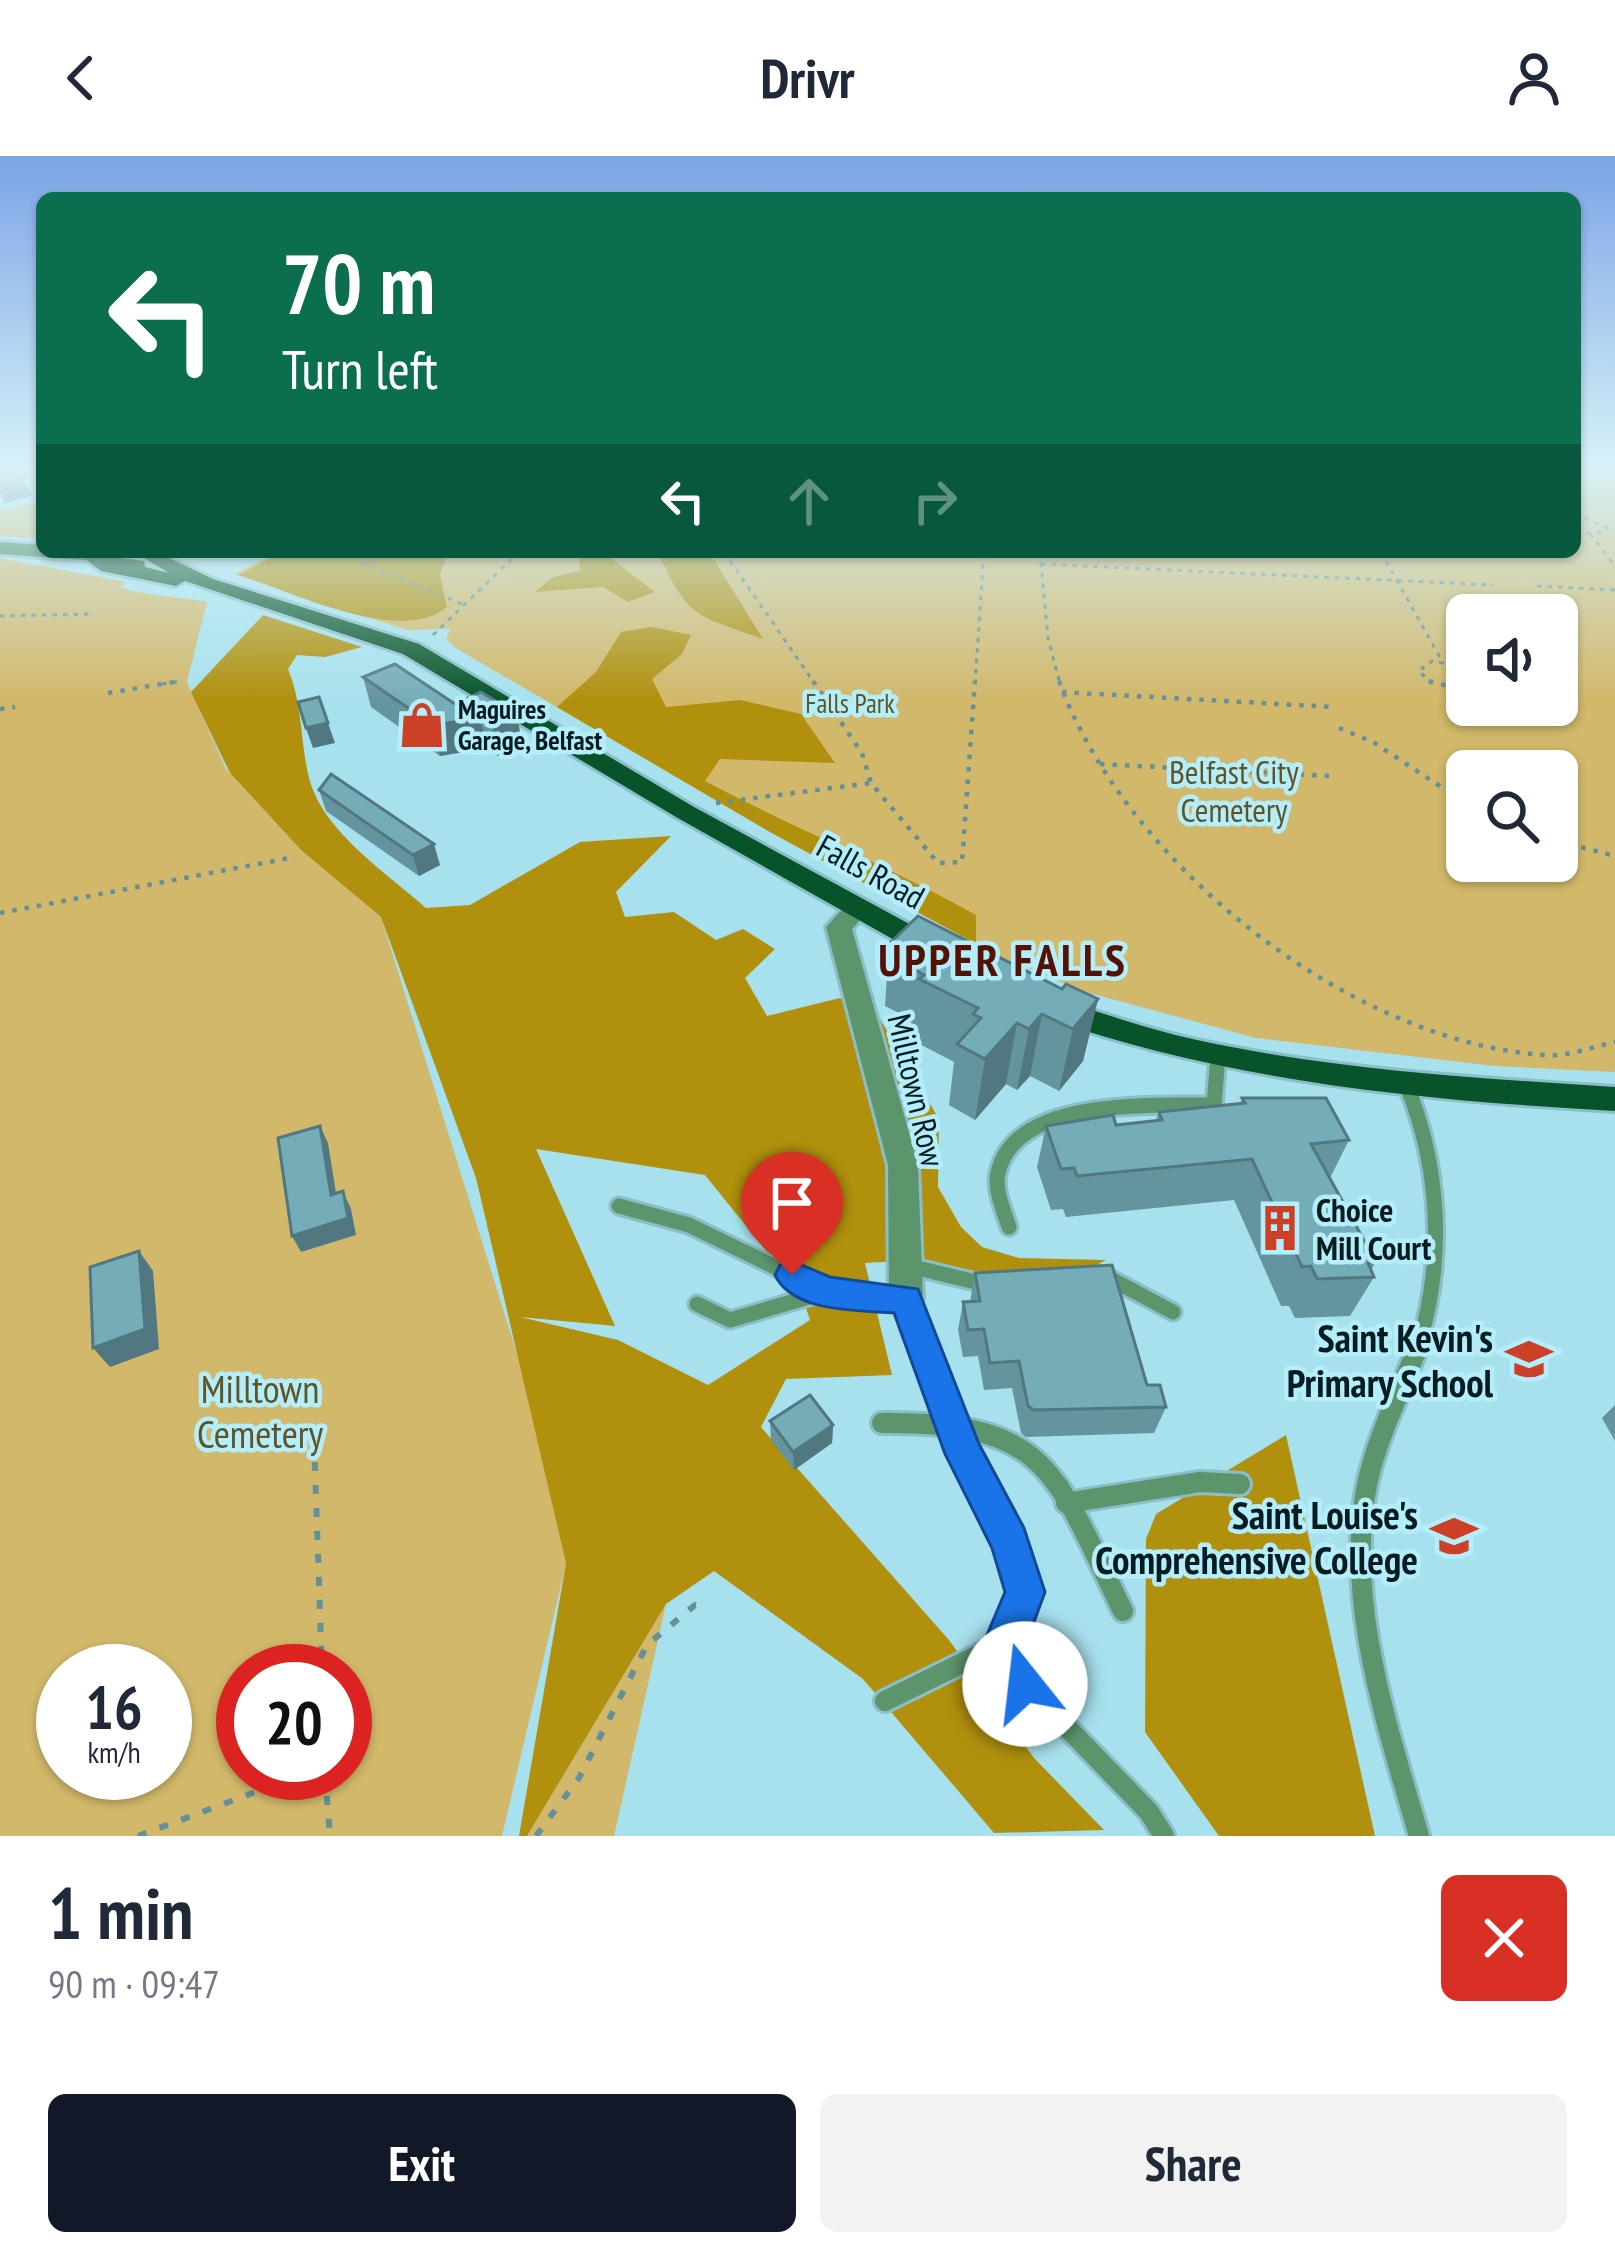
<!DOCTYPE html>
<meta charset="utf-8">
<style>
body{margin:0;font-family:"PT Sans Narrow",sans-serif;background:#f2f2f3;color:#1f2937;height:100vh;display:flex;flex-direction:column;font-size:45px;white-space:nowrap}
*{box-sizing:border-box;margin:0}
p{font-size:39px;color:#747a83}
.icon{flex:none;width:66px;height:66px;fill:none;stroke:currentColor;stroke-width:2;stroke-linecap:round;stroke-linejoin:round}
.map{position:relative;height:1680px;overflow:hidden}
.side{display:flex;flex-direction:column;background:#fff;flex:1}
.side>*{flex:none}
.top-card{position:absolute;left:36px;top:36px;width:1545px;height:366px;border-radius:18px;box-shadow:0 3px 9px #0004;background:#0b6e4f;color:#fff;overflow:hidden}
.tools{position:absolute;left:1446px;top:438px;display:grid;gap:24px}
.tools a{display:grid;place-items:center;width:132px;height:132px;border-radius:18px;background:#fff;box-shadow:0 3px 9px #0004;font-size:60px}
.speed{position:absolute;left:36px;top:1488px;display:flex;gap:24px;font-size:60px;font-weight:700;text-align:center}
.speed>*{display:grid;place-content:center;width:156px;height:156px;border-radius:50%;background:#fff;box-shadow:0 3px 9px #0004;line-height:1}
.speed small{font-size:30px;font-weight:400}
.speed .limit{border:18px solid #d22;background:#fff;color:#111}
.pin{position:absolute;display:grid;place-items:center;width:102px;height:102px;color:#fff;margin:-123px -51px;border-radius:50% 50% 50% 0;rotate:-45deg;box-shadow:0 0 12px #0007}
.pin .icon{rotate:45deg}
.me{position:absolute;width:132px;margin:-66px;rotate:344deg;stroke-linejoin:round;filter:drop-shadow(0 0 9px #0008)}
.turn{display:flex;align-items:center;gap:42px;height:252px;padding:0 48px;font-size:54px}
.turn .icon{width:156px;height:156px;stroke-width:2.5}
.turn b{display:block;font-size:84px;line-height:102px}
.lanes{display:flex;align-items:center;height:114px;padding:0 48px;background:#0003;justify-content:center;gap:60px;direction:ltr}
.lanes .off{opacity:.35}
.round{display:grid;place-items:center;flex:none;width:126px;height:126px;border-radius:18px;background:#f2f2f3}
.head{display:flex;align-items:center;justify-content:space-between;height:204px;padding:0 48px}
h1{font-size:72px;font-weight:700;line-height:90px}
.action{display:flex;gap:24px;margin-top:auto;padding:24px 48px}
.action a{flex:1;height:138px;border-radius:18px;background:#111827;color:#fff;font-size:48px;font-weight:700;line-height:138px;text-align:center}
.action a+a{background:#f2f2f3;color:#1f2937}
header{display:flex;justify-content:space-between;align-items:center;height:156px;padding:0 48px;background:#fff;font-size:54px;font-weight:700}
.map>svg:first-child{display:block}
.green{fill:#d1b86a;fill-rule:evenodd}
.forest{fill:#b0900c;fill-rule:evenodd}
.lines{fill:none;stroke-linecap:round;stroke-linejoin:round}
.lane-far1-casing{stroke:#8abec9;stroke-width:21}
.lane-casing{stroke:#8abec9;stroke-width:26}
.street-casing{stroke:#8abec9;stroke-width:6}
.secondary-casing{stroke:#8abec9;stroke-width:6}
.primary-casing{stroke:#8abec9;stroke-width:6}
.path-far2{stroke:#649099;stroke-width:3;stroke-dasharray:4.5 6;stroke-linecap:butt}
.path-far1{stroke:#649099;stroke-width:4.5;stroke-dasharray:4.5 8;stroke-linecap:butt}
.path{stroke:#649099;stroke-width:6;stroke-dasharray:9 14;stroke-linecap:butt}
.lane-far1{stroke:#5c956c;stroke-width:15}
.lane{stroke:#5c956c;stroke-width:20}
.street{fill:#5c956c;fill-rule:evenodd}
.secondary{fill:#267142;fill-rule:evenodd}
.primary{fill:#07542a;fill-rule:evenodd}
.wall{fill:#64949e}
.shaded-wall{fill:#517881}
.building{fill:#74acb8;stroke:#517881;stroke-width:3}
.route{fill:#1a73e8;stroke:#114b97;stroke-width:3}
.labels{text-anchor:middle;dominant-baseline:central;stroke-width:9;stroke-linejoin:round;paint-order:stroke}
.far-park-label{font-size:27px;fill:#605326;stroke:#b4eefb}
.far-poi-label{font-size:27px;font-weight:bold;fill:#051c21;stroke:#b4eefb;text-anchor:start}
.park-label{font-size:33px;fill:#605326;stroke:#b4eefb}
.street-label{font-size:33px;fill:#051c21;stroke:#b4eefb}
.poi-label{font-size:33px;font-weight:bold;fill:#051c21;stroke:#b4eefb;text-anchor:start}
.near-poi-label{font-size:39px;font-weight:bold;fill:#051c21;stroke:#b4eefb;text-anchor:end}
.near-park-label{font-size:39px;fill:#605326;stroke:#b4eefb}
.district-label{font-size:45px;font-weight:bold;letter-spacing:3px;fill:#541106;stroke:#b4eefb}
</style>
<header><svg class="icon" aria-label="back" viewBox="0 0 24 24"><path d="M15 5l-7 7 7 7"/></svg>Drivr<svg class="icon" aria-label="person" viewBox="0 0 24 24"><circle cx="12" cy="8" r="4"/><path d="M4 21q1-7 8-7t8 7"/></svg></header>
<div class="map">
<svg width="1615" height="1680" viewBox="0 0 1615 1680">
<rect width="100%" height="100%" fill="#a7e1ee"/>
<g class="green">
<path d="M1575 311H1615V916L1495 910 1256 882 1082 835 1000 800 770 676 454 491 446 482 451 473 407 474 234 418 278 396H1575ZM1467 459H1557V549H1467ZM1467 615H1557V705H1467Z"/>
<polygon points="42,344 42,383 0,380 0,355"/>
<path d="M0 402 127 426 120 431C144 440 178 440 207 446L187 526 226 613 301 694 381 761 573 1378 502 1680H0ZM63 1515H165V1617H63ZM243 1515H345V1617H243Z"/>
<polygon points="666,1448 614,1680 527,1680"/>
</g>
<g class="forest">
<path d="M282 396H448L440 419 447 451C399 490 294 436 238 419Z"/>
<polygon points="579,396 603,396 655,436 628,446 603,431 535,436 553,421 580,415"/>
<path d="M658 396H709L763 483C697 459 688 464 658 396Z"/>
<path d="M263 459 362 491 325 501 297 499 288 513C303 550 300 584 309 622 323 676 387 717 426 752L470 749 580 686 671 680 616 736 625 761 674 756 716 784 743 773 775 793 745 822 767 860 840 842 880 863 939 963 938 1031 961 1071 982 1091 1019 1102 1106 1104C1044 1141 935 1099 865 1107L892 1219 786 1223 761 1271 949 1484 1034 1602 1104 1674 994 1677 863 1523 714 1415 666 1448 527 1680H519L566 1407 476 1022 381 761 301 694 230 617 191 536ZM536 993 705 1019 784 1117 794 1116 810 1164 708 1229 618 1184 520 1161 615 1170Z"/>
<path d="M652 471 691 479 682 498 652 523 666 551 740 544 801 558 835 607 720 603 705 625C795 673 888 709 976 759V788L770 676 557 551 596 516 621 476Z"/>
<polygon points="1286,1279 1375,1680 1219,1680 1145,1576 1146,1383 1156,1358"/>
</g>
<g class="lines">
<defs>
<g id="lane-far1">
<path d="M1406 928C1440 1010 1445 1102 1419 1188"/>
<polyline points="619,1050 689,1069 826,1136 906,1143 923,1188"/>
<path d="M1009 1071C1004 1055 994 1034 998 1017 1015 940 1155 950 1214 949L1218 900"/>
<polyline points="905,1109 988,1129"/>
<polyline points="1100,1124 1113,1124 1173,1156"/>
<polyline points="697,1148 730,1164 826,1136"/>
</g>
<g id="lane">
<polyline points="922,1185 964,1298 1010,1386 1025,1436 1005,1486 1025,1528 1149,1656 1164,1680"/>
<path d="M882 1267C1051 1265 1055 1318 1123 1455"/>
<polyline points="1066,1347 1200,1326 1240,1328"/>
<polyline points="885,1545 1005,1486"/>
<path d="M1419 1680C1387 1569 1343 1441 1368 1324 1379 1276 1403 1231 1420 1185"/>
</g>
<polygon id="street" points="858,744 871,752 852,773 918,1009 923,1143 918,1154 906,1158 894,1154 889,1143 888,1009 826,771 849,746"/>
<polygon id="secondary" points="0,386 42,389 42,396 105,399 95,405 0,398"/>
<g id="primary">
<polygon points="89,396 107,396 105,400 144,405 145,411 169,417 144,402 161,398 213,423 419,488 694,651 948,789 952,796 948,803 928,803 676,661 403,498 185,425 176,430 101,415 84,402"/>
<path d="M1057 843C1104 857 1149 874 1197 884 1335 914 1475 922 1615 931V955C1420 944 1232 926 1046 862L1042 854Z"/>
</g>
</defs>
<use href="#lane-far1" class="lane-far1-casing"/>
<use href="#lane" class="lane-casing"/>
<use href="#street" class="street-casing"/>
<use href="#secondary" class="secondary-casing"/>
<use href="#primary" class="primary-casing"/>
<g class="path-far2">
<polyline points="1575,358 1607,372 1596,378 1575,376"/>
<polyline points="1590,378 1615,410"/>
<polyline points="370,396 363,407 467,450"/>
<polyline points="724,396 815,528"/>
<polyline points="1040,396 1048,482 1060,528"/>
<polyline points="1381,396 1442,505"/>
<polyline points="1041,408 1493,429"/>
<polyline points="1537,430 1615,434"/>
<polyline points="0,460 93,458"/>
<polyline points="433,479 519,396"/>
<polyline points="162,528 182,525"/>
<polyline points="975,528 984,396"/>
<polyline points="1432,528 1419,515 1432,505 1467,511"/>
</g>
<g class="path-far1">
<polyline points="813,525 862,597 871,627 938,707 962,706 975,525"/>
<path d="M1059 525C1125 707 1348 885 1543 899 1567 901 1592 891 1615 886"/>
<polyline points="1429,525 1467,535"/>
<polyline points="1062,536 1333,551"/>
<polyline points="108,537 180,525"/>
<polyline points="0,553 15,551"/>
<polyline points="1339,572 1373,586 1467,648"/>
<polyline points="1100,608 1329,620"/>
<polyline points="716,647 871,627"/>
<polyline points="1557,685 1615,700"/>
<polyline points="0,757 295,701"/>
</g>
<g class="path">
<polyline points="314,1283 322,1515"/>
<polyline points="325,1617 330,1680"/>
<polyline points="138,1680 306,1617"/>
<polyline points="536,1680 579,1622 647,1489 695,1449 707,1451"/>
</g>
<use href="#lane-far1" class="lane-far1"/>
<use href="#lane" class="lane"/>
<use href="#street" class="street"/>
<use href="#secondary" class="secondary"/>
<use href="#primary" class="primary"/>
</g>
<g class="wall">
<polygon points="363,521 455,548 522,588 498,600 487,592 440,600 371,551"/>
<polygon points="319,634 440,709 419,720 326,655"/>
<polygon points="889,788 1098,843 1083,905 1059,935 1030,920 1017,934 1006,928 975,964 949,949 954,906 914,885 914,878 910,876 911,863 885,850"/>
<polygon points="1242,942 1349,984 1330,1022 1376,1106 1371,1114 1374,1121 1350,1160 1295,1162 1289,1150 1281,1150 1234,1044 1066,1061 1063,1053 1051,1054 1037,1011 1046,970 1116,969 1156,964 1159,956 1240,948"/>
<polygon points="975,1117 1147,1229 1166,1251 1154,1277 1026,1281 1021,1277 1012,1232 984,1234 978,1200 963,1201 958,1174 963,1146 970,1146"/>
<polygon points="1615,1249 1615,1285 1602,1262"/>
<polygon points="770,1265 833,1269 832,1287 794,1314 771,1284"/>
</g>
<g class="shaded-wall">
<polygon points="24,323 32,340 5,347 0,336 0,329"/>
<polygon points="517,558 522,588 498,600 492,570"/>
<polygon points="480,562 487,592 440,600 433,569"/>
<polygon points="328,567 335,587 313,592 306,572"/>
<polygon points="434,688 440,709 419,720 413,699"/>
<polygon points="1098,843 1083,905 1059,935 1073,873"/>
<polygon points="1042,858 1030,920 1017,934 1029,873"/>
<polygon points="1017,867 1006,928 975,964 985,903"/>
<polygon points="320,970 328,987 339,1056 331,1039"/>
<polygon points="343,1035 351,1053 356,1079 301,1096 292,1080"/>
<polygon points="139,1095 153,1115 159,1193 110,1211 93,1192"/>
<polygon points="833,1269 832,1287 794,1314 793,1296"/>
</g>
<g class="building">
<polygon points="0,311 11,311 24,323 0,329"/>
<polygon points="395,508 455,548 481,536 517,558 492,570 480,562 433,569 363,521"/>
<polygon points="319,541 328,567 306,572 298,546"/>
<polygon points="331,618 434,688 413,699 319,634"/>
<polygon points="918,760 1062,833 1066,828 1098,843 1073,873 1042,858 1029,873 1017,867 985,903 957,888 981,862 973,858 978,852 919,823 924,819 915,814 924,806 889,788"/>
<polygon points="1242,942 1326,942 1349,984 1311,988 1376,1106 1368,1107 1374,1121 1317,1123 1311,1110 1302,1111 1252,1003 1077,1020 1074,1012 1061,1013 1046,970 1113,959 1116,969 1162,964 1159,956 1245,947"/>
<polygon points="320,970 331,1039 343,1035 348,1062 292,1080 278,982"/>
<polygon points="139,1095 145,1173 93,1192 90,1111"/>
<polygon points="1112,1109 1147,1229 1160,1229 1166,1251 1034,1254 1028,1250 1019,1205 990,1207 984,1173 968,1174 963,1146 980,1145 975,1117"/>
<polygon points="810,1239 833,1269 793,1296 770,1265"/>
</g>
<linearGradient id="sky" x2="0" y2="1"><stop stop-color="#7ba4e7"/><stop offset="0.57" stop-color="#d7f2f7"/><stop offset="1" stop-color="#d7f2f7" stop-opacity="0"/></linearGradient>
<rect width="1615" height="546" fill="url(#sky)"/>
<path class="route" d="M792 1105 830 1121 918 1133 979 1288 1024 1372 1045 1436 1027 1485 1047 1528 1041 1544 1025 1550 1010 1544 984 1486 1005 1436 992 1392 945 1298 894 1157C859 1154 793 1157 775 1119L780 1109Z"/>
<defs>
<symbol id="shop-bare" viewBox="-9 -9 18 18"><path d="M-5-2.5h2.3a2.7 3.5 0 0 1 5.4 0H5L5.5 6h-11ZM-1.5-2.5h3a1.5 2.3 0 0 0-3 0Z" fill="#cb4027" stroke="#b4eefb" stroke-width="2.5" paint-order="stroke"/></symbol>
<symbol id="building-bare" viewBox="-9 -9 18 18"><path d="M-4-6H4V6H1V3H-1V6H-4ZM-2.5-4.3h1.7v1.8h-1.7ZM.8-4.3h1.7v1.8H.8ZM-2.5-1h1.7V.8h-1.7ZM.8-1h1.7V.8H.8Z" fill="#cb4027" stroke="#b4eefb" stroke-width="2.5" paint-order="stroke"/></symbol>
<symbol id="school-bare" viewBox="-9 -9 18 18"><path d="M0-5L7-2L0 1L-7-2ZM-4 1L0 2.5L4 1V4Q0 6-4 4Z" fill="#cb4027" stroke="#b4eefb" stroke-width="2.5" paint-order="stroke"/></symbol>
</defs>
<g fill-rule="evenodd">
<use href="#shop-bare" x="389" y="536" width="66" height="66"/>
<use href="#building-bare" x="1247" y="1039" width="66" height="66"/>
<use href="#school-bare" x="1496" y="1170" width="66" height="66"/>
<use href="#school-bare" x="1421" y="1347" width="66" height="66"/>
</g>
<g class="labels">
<g class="far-park-label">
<text x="850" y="547">Falls Park</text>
</g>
<g class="far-poi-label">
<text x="458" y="553">Maguires<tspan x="458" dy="31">Garage, Belfast</tspan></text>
</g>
<g class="park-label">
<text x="1234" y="615">Belfast City<tspan x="1234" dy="38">Cemetery</tspan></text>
</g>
<g class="street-label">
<text transform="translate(871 715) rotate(29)">Falls Road</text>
<text transform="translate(917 934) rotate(77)">Milltown Row</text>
</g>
<g class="poi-label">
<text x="1316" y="1053">Choice<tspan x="1316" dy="38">Mill Court</tspan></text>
</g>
<g class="near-poi-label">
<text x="1493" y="1181">Saint Kevin's<tspan x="1493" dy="45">Primary School</tspan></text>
<text x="1418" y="1358">Saint Louise's<tspan x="1418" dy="45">Comprehensive College</tspan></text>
</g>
<g class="near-park-label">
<text x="260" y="1232">Milltown<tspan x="260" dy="45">Cemetery</tspan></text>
</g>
<g class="district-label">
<text x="1003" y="803">UPPER FALLS</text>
</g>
</g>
</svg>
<div class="tools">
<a><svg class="icon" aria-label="sound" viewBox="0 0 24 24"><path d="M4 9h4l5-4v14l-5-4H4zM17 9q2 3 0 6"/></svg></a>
<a><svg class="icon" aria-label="search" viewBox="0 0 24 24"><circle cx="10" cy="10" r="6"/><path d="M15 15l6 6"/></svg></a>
</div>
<div class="speed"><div>16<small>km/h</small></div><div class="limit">20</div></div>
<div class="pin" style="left:792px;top:1119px;background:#d93025"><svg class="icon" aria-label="arrive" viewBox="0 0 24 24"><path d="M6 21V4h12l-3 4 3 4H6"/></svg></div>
<svg class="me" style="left:1025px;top:1528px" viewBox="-20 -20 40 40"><circle r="19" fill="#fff"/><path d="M0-13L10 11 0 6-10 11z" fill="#1a73e8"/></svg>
<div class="top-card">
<div class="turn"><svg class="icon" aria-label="left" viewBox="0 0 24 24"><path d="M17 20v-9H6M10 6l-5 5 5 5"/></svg><div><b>70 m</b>Turn left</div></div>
<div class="lanes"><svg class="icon" aria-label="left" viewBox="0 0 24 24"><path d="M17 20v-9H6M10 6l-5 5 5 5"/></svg><svg class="icon off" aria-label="ahead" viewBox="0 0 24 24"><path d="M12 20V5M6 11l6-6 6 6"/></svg><svg class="icon off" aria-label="right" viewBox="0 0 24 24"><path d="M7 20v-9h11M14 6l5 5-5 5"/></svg></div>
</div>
</div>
<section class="side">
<div class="head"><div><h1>1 min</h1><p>90 m · 09:47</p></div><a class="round" style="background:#d93025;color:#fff"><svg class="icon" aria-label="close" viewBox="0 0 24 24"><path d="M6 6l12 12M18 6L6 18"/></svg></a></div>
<div class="action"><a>Exit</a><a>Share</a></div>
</section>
